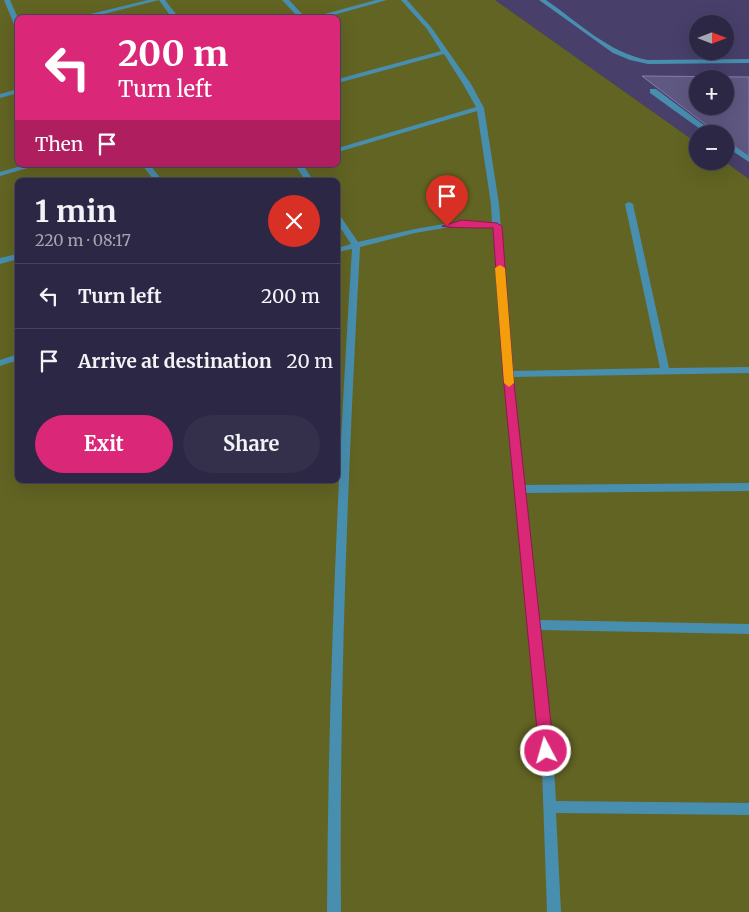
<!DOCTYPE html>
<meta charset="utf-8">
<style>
body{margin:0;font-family:Merriweather,serif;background:#342f4b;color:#f1f3f6;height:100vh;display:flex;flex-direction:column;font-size:19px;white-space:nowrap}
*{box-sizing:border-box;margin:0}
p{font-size:16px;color:#a6a5b2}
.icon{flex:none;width:28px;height:28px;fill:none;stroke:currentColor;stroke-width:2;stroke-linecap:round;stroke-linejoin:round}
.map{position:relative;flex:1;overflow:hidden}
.side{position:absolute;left:15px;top:178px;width:325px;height:305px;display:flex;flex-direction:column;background:#2c2744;border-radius:8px;box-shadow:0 5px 20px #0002,0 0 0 1px #48445d}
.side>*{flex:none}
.hud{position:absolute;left:15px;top:15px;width:325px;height:152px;border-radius:8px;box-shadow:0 5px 20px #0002,0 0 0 1px #48445d;background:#db2777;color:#fff;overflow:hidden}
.needle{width:32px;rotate:90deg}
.buttons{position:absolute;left:689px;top:15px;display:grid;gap:10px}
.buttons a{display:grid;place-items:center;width:45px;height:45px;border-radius:50%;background:#2c2744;box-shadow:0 5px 20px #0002,0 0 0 1px #48445d;font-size:25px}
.pin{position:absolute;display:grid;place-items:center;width:42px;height:42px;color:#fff;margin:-51px -21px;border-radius:50% 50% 50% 0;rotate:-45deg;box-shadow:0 0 5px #0007}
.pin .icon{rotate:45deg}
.me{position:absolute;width:55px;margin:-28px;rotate:354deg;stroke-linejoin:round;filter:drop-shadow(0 0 4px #0008)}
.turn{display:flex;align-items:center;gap:18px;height:105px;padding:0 20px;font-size:22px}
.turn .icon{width:65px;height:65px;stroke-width:2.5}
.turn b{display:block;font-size:35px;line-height:42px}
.then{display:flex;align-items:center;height:48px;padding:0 20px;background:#0003;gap:10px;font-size:19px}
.round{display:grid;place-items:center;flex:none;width:52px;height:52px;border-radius:26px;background:#342f4b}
.summary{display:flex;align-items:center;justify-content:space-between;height:85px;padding:0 20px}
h1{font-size:30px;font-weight:700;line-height:38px}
.button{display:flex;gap:10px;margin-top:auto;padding:10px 20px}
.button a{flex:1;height:58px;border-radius:30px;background:#db2777;color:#fff;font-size:20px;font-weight:700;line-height:58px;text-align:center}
.button a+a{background:#342f4b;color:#f1f3f6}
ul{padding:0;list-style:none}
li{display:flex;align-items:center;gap:15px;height:65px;padding:0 20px;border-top:1px solid #48445d}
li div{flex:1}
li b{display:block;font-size:19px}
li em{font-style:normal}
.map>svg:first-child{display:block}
.built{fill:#483f6b;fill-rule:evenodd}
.green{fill:#626423;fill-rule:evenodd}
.building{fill:#5f5882;stroke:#857fab;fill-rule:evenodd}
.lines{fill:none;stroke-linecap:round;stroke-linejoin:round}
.service{fill:#488eaf;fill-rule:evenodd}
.minor{fill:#488eaf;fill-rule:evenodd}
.route{fill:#db2777;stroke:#8e194d}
.slow{fill:#f59e0b}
</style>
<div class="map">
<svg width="749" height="912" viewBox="0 0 749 912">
<rect width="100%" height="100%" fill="#3b345b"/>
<path class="built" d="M495 0H749V179L724 161 725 134H698L697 143ZM698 24H725V51H698ZM698 79H725V106H698Z"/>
<path class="green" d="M0 0H495L697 143 698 161H724L749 179V912H0ZM18 18H338V165H18ZM18 180H338V480H18Z"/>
<path class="building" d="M642 76 749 77V157L725 139V134H718ZM698 79H725V106H698Z"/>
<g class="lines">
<g class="service">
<path d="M539 0H546C578 22 609 53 648 60L749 59V63L648 64 630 60 613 53Z"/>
<polygon points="650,89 656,89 716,134 707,134 650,93"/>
<polygon points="725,141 749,156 749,162 725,146"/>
</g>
<g class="minor">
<polygon points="4,0 10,0 18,18 18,29 15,27"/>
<polygon points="148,0 165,0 179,18 172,18 159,0 88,18 74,18"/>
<polygon points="282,0 289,0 306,18 299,18"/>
<polygon points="376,0 387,0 323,18 310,18"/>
<path d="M401 0H407L431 27 471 84 484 108 499 204 512 371 660 368 625 204 629 202 633 204 669 368 749 367V373L513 377 524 485 749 483V491L525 493 539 620 749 624V634L540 630 554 769 556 801 749 803V815L556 813 561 912H547L542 769 503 374 493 228 462 225 415 233 360 247C348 469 339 690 341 912H327C328 691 338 470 352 249L338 252V248L351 244 338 224V217H341L358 242 415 229 462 221 492 223 491 204 477 111 338 152V148L476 107 463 84 444 54 338 83V79L441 51 427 29Z"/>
<polygon points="18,89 18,93 0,98 0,94"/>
<polygon points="25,165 38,165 0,176 0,172"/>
<polygon points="142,165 150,165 162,180 154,180"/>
<polygon points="295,165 303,165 313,180 305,180"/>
<polygon points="18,254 18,259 0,264 0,258"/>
<polygon points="18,354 18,360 0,366 0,360"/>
</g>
</g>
<path class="route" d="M462 220 497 223 502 226 513 374 554 751 551 756 546 757 542 756 539 751 503 374 493 228C484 228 445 228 442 226Z"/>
<polygon class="slow" points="500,265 505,268 514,383 509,387 504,383 495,268"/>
</svg>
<div class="buttons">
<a><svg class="needle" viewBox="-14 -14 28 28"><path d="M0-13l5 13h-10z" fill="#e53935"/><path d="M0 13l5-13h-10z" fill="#a6a5b2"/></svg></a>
<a>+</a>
<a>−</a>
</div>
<div class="pin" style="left:447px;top:226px;background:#d93025"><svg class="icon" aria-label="arrive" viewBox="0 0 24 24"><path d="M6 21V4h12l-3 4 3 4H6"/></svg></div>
<svg class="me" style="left:546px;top:751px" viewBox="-20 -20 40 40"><circle r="17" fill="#db2777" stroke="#fff" stroke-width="3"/><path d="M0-11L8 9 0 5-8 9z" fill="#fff"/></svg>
<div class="hud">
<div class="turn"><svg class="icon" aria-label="left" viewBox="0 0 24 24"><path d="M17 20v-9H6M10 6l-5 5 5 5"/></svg><div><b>200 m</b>Turn left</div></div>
<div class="then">Then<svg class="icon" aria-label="arrive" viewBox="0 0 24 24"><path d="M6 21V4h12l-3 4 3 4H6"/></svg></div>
</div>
<section class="side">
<div class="summary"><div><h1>1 min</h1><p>220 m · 08:17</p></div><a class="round" style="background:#d93025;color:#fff"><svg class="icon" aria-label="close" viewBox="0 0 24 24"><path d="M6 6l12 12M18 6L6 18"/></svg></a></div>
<ul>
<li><svg class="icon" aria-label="left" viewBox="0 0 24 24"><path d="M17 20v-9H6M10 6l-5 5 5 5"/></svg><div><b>Turn left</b></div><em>200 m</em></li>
<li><svg class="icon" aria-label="arrive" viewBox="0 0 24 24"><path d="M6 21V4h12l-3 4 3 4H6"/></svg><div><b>Arrive at destination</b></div><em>20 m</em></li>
</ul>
<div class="button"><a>Exit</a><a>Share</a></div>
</section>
</div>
